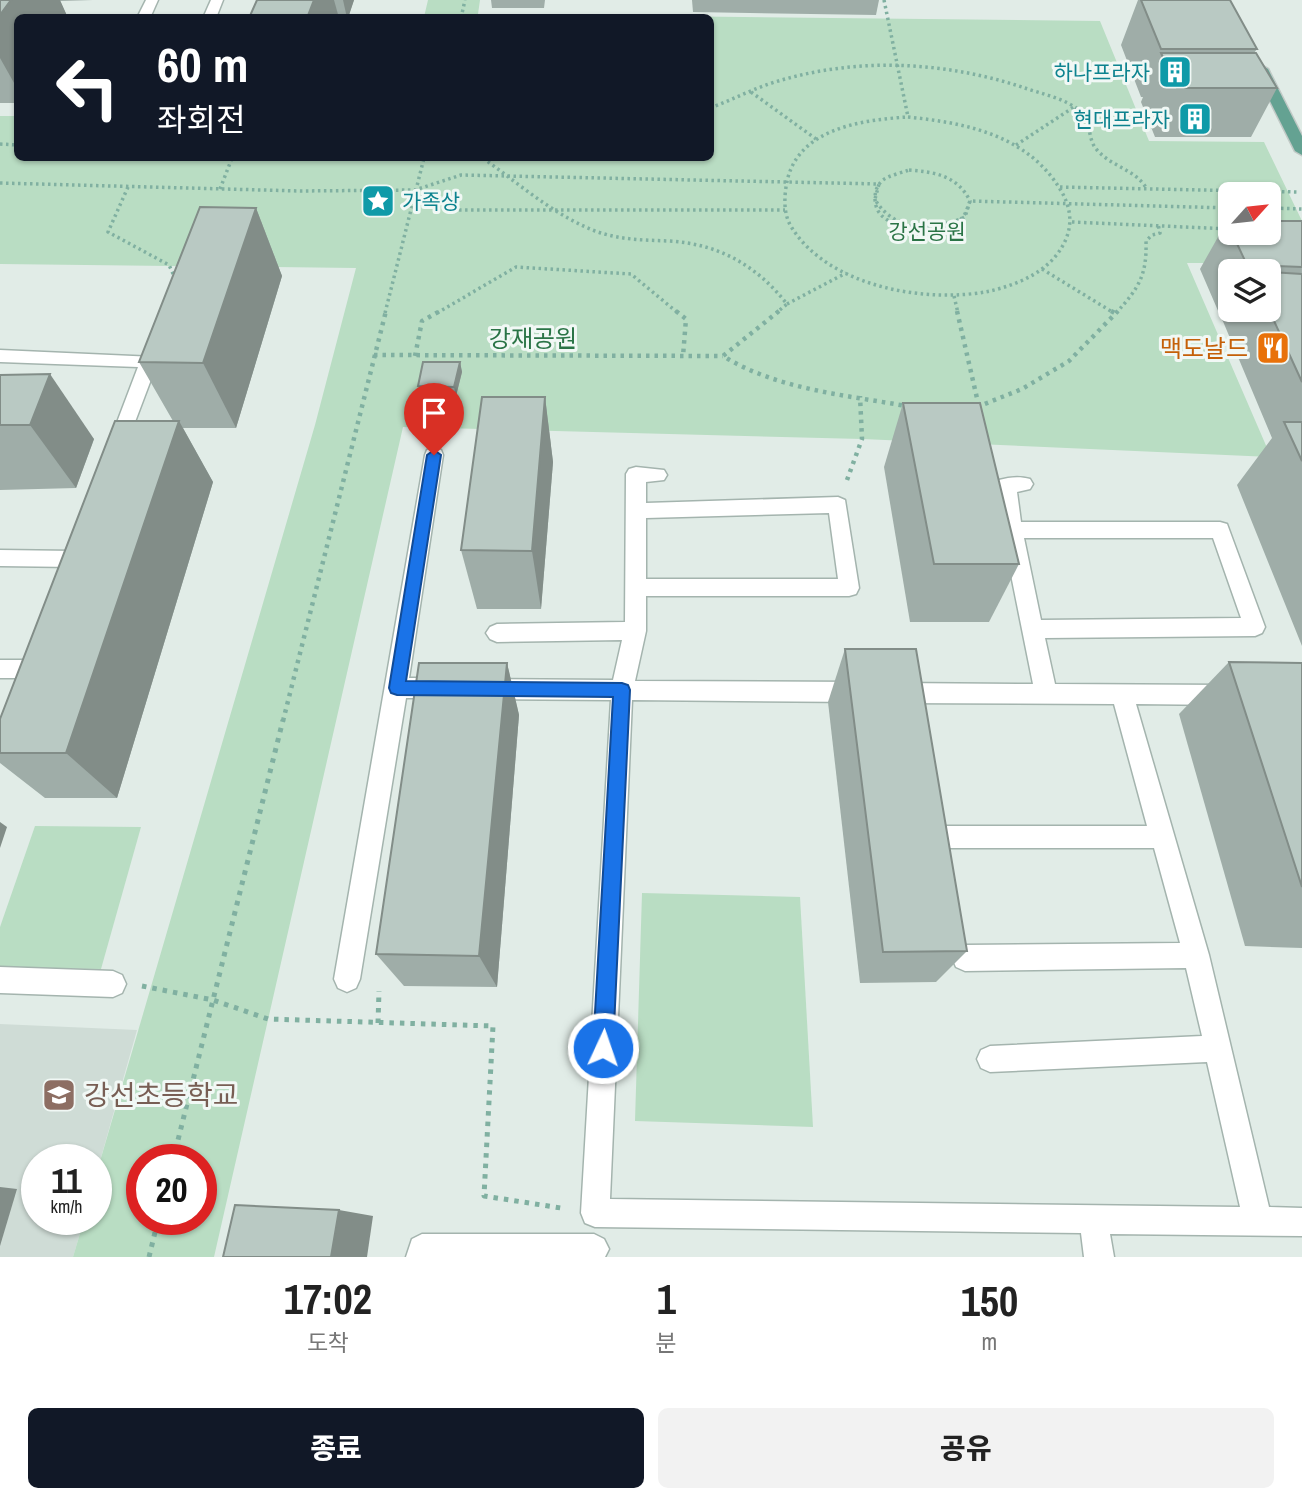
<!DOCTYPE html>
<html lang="ko">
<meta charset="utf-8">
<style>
body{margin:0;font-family:"Archivo Narrow","Noto Sans KR",sans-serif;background:#f2f2f2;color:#222;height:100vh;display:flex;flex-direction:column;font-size:26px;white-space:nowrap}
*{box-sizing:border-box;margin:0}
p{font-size:23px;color:#767676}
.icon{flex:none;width:38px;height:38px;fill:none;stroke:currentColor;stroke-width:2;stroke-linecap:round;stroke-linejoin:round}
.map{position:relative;height:1257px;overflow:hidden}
.panel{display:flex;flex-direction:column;background:#fff;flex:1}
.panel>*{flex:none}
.banner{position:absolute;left:14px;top:14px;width:700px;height:147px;border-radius:10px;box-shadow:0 2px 5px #0004;background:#111827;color:#fff;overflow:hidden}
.needle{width:46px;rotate:63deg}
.buttons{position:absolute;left:1218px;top:182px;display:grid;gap:14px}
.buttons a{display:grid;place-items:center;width:63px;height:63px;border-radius:10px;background:#fff;box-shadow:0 2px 5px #0004;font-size:35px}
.speed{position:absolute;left:21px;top:1144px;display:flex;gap:14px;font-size:35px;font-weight:700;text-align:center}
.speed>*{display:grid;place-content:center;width:91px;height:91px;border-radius:50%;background:#fff;box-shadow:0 2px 5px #0004;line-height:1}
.speed small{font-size:18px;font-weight:400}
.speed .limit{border:10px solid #d22;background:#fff;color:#111}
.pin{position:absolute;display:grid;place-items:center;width:60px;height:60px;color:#fff;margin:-72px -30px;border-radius:50% 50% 50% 0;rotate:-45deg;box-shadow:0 0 7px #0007}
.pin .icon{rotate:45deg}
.me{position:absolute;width:77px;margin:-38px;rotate:3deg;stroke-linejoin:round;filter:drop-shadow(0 0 5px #0008)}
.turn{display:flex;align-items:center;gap:24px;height:147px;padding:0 28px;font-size:32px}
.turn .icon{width:91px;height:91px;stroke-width:2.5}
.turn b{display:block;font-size:49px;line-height:60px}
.eta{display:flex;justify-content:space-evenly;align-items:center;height:119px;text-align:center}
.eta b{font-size:42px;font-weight:800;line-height:49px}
.action{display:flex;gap:14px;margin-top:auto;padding:14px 28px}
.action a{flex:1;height:80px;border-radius:10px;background:#111827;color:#fff;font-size:28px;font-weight:800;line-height:80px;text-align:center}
.action a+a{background:#f2f2f2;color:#222}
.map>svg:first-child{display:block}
.built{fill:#cfdcd6}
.green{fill:#b9ddc3;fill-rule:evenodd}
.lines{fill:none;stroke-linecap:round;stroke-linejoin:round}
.minor-casing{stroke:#a4b4ae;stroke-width:3}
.major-casing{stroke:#c1c9c6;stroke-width:3}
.path-far2{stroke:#80b0a1;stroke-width:3.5;stroke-dasharray:2.5 3.5;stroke-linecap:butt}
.path-far1{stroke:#80b0a1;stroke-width:4.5;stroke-dasharray:3.5 5;stroke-linecap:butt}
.path{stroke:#80b0a1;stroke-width:5;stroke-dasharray:4.5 6;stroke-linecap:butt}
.minor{fill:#fff;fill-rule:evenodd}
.major{fill:#64a292;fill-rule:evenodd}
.wall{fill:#9fada8;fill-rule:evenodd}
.shaded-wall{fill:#828d88}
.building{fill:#b9c9c3;stroke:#828d88;stroke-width:2}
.route{fill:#1a73e8;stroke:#114b97;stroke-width:2}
.labels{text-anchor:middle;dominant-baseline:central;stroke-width:6;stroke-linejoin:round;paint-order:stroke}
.far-culture-label{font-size:21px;fill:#0d838f;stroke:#f1f8f5;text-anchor:end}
.far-park-label{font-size:21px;fill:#2a7446;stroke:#f1f8f5}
.park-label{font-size:24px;fill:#2a7446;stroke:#f1f8f5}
.food-label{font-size:24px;fill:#c56008;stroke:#f1f8f5;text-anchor:end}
.near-education-label{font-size:28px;fill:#785e54;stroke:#f1f8f5;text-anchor:start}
</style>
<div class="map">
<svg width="1302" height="1257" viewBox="0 0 1302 1257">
<rect width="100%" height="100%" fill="#e1ece7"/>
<polygon class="built" points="0,1024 137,1030 96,1175 96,1160 37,1160 37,1220 84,1220 73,1257 0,1257"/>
<g class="green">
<path d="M428 0H480L478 14 1100 21 1149 141 1264 142 1302 221V263H1187L1271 457 862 439 403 427 214 1257H73L84 1220H96V1175L315 425 356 268 0 264V116H17L18 158H710V18L424 17ZM1230 194H1269V233H1230ZM142 1160H201V1220H142Z"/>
<polygon points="35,826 141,827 101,969 0,968 0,927"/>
<polygon points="642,893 800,897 813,1127 635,1121"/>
</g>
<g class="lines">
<defs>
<g id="minor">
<polygon points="146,0 158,0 150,18 137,18"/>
<polygon points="211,0 223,0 216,18 203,18"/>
<polygon points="0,350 155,357 158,361 124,451 110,451 108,446 138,367 0,362"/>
<polygon points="434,448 441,450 443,455 409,678 444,678 452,681 455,688 452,695 444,698 406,698 360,979 356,988 347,992 338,988 334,979 425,455 427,450"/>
<path d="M636 467 664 470 667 475 664 480 646 482V503L838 497 845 500 859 588 856 594 849 596H646V631L635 681 860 682 868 685 871 692 868 699 860 702 632 700 610 1199 1240 1207 1207 1062 990 1072 981 1068 977 1059 981 1050 990 1046 1202 1036 1186 968 965 971 956 967 952 958 956 949 965 945 1180 943 1154 848H940L932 845 928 837 932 829 940 826H1147L1114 704 896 703 888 700 885 693 888 686 896 683 1033 684 1002 530 996 485 999 480C1009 477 1020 476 1030 479L1033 484 1030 489 1017 492 1021 522H1220L1227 524 1265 627 1262 633 1255 636 1045 638 1055 684 1224 685 1232 688 1235 695 1232 702 1224 705 1136 704 1209 955 1269 1207 1302 1208V1236L1110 1234 1114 1257H1084L1081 1233 595 1227 585 1223 581 1213 611 700 487 699 479 696 476 689 479 682 487 679 613 680 622 640 497 642 490 639 486 633 490 627 497 624 625 622 626 474 629 469ZM829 513 838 579H646V518ZM1024 538H1213L1241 618 1041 620Z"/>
<polygon points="0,550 74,551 81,553 84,559 81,565 74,567 0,566"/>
<polygon points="37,647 45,649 48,656 39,676 31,678 0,678 0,660 25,660 29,649"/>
<polygon points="0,967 113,971 122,975 126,984 122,993 113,997 0,993"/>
<polygon points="422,1234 594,1234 604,1239 609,1249 605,1257 406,1257 412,1239"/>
</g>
<polygon id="major" points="1261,65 1268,69 1302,136 1302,155 1295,151 1254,69"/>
</defs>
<use href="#minor" class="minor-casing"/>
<use href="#major" class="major-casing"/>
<g class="path-far2">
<polyline points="884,0 908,117"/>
<polyline points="461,18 465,0"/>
<polyline points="751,92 816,139"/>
<path d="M710 108C732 100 752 89 775 82 856 57 942 61 1022 87 1041 94 1066 98 1081 112 1092 123 1087 139 1097 150 1112 167 1135 169 1147 189"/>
<path d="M908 117C966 123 1027 135 1060 189 1070 205 1073 222 1066 239 1053 270 1020 284 990 291 927 304 829 287 792 228 784 216 784 201 786 187 794 129 860 120 908 117Z"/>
<polyline points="0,144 18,145"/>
<polyline points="1016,145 1074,107"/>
<path d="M483 158C519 184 554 215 595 231 620 240 643 240 669 241 719 244 756 265 787 304L776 313"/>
<path d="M909 170C935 172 958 176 970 201L965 217C943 228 876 237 875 199 875 191 877 185 883 180 890 175 901 173 909 170Z"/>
<path d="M0 183 300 191 415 190 461 175 879 184 875 199C888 226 940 243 963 217 966 213 968 206 970 201L1230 208"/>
<polyline points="128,187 108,232 169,265 175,278"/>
<polyline points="1060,187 1297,192"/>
<polyline points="220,189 232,158"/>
<polyline points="416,191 450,210 785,210"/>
<polyline points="1269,208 1302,209"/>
<polyline points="1072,222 1230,229"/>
<polyline points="1042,269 1114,313"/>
<polyline points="954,296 958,313"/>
<polyline points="787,304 846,273"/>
<polyline points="385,313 424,158"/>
<polyline points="437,313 516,267 631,274 678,313"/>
<path d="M1116 313C1139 288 1147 275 1146 241L1152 235 1160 233 1158 224"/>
</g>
<g class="path-far1">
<polyline points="676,311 686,319 683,356"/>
<path d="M779 311 723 356C776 389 845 395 906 406"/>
<polyline points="957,311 979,407"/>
<polyline points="1111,311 1115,313"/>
<polyline points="374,355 723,356"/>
<polyline points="415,356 422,321 440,311"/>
<polyline points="977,407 1022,389 1069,361 1118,311"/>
<polyline points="847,480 862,439 860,396"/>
<polyline points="283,721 386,311"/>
</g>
<g class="path">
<polyline points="142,986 213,1000 268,1019 493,1026 484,1196 561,1208"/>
<polyline points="378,1023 379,991"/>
<polyline points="173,1160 283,720"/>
<polyline points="149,1257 158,1220"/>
</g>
<use href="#minor" class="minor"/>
<use href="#major" class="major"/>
</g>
<g class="wall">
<polygon points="0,0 93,0 60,1 68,18 18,18 18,103 0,103"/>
<polygon points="257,0 354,0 348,18 249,18"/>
<polygon points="491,0 545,0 544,8 492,8"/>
<polygon points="692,0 879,0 876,15 693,12"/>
<polygon points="1138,0 1230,0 1257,49 1254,53 1277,88 1251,137 1155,137 1141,102 1143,97 1141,97 1121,45"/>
<polygon points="256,208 282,276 236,428 183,428 213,482 117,798 45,798 0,763 0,719 173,421 139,362"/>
<path d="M1227 221H1230V233H1269L1302 221V646L1237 485 1272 438 1222 319 1225 313H1219L1200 269ZM1230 271H1269V310H1230Z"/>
<polygon points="460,362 462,372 456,396 421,395 418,386"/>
<polygon points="0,375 94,439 76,488 0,490"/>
<polygon points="545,397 553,462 541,609 477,609 461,550"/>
<polygon points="903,403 1019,564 989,622 910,622 884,467"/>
<polygon points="845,649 967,951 936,982 860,983 828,702"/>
<polygon points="1229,662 1302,663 1302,948 1245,946 1179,714"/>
<polygon points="507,663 519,715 497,987 404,986 376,954"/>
</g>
<g class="shaded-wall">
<polygon points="11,0 60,0 68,18 18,18 18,90 0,58 0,15"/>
<polygon points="314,0 334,0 339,18 307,18"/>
<polygon points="343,0 354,0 348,18 347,18"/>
<polygon points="256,208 282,276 236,428 203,363"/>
<polygon points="460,362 462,372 456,396 454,387"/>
<polygon points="50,374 94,439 76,488 30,425"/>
<polygon points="545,397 553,462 541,609 532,551"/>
<polygon points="179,421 213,482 117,798 66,753"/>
<polygon points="507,663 519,715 497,987 479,956"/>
<polygon points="0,822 7,827 0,848"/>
<polygon points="0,1187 17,1189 0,1246"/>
<polygon points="339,1210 373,1216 367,1257 331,1257"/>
</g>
<g class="building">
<polygon points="0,0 11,0 0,15"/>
<polygon points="257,0 314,0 307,18 249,18"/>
<polygon points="1141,0 1230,0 1257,49 1161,49"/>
<polygon points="1161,53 1256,53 1277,88 1177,88"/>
<polygon points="200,207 256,208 203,363 139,362"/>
<polygon points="1269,221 1302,221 1302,267 1247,265 1232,233 1269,233"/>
<polygon points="1269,272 1302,274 1302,382 1269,310"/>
<polygon points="423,362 460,362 454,387 418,386"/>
<polygon points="50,374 30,425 0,425 0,375"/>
<polygon points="482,397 545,397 532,551 461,550"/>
<polygon points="903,403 980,403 1019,564 934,564"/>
<polygon points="115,421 179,421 66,753 0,753 0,719"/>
<polygon points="1284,422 1302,422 1302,461"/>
<polygon points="845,649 916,649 967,951 883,952"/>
<polygon points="1229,662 1302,663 1302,887"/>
<polygon points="419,663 507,663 479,956 376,954"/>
<polygon points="235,1205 339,1210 331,1257 223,1257"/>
</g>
<polygon class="route" points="434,450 441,455 406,681 622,683 628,685 630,690 613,1048 610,1055 603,1058 596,1055 593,1048 613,697 397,695 391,693 389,688 427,455"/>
<defs>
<symbol id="building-square" viewBox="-11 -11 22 22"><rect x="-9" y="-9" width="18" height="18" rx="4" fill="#0f9aa8" stroke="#f1f8f5"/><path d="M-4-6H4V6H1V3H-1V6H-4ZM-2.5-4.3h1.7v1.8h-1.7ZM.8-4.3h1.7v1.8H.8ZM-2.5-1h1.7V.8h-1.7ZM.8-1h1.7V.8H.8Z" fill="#fff"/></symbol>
<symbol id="sight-square" viewBox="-11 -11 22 22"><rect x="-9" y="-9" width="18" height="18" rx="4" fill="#0f9aa8" stroke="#f1f8f5"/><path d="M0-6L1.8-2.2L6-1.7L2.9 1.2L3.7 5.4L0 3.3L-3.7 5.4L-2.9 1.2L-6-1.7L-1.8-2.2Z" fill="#fff"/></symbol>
<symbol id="restaurant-square" viewBox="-11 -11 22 22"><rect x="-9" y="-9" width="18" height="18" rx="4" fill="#e8710a" stroke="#f1f8f5"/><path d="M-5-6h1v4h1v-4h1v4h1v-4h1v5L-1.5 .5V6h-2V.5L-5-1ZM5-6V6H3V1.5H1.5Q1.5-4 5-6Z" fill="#fff"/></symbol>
<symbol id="school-square" viewBox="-11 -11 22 22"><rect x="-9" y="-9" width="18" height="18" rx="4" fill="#8d6e63" stroke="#f1f8f5"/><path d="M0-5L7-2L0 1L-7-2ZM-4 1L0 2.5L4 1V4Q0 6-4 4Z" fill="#fff"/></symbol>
</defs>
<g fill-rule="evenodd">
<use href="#building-square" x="1156" y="53" width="38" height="38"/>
<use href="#building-square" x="1176" y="100" width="38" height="38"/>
<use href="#sight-square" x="359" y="182" width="38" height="38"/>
<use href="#restaurant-square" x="1254" y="329" width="38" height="38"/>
<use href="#school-square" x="40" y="1076" width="38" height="38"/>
</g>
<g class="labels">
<g class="far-culture-label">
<text x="1150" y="72">하나프라자</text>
<text x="1170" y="119">현대프라자</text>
<text x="402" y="201" text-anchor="start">가족상</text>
</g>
<g class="far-park-label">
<text x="927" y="231">강선공원</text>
</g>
<g class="park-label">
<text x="533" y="338">강재공원</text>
</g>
<g class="food-label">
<text x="1248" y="348">맥도날드</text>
</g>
<g class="near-education-label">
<text x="84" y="1095">강선초등학교</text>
</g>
</g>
</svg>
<div class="buttons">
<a><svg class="needle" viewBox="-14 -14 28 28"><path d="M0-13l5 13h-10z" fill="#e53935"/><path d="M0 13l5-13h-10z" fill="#767676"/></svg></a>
<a><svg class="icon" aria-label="layers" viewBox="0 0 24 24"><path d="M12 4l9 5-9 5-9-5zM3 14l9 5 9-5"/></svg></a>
</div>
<div class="speed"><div>11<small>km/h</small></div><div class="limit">20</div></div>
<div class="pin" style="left:434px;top:455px;background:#d93025"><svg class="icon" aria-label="arrive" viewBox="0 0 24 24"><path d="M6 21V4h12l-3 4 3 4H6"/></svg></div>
<svg class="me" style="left:603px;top:1048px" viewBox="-20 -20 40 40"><circle r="17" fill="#1a73e8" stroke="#fff" stroke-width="3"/><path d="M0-11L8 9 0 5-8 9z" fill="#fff"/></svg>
<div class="banner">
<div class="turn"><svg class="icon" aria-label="left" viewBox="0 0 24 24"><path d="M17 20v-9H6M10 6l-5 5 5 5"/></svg><div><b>60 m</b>좌회전</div></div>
</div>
</div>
<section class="panel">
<div class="eta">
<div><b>17:02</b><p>도착</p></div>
<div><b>1</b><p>분</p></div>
<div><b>150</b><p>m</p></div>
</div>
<div class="action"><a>종료</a><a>공유</a></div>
</section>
